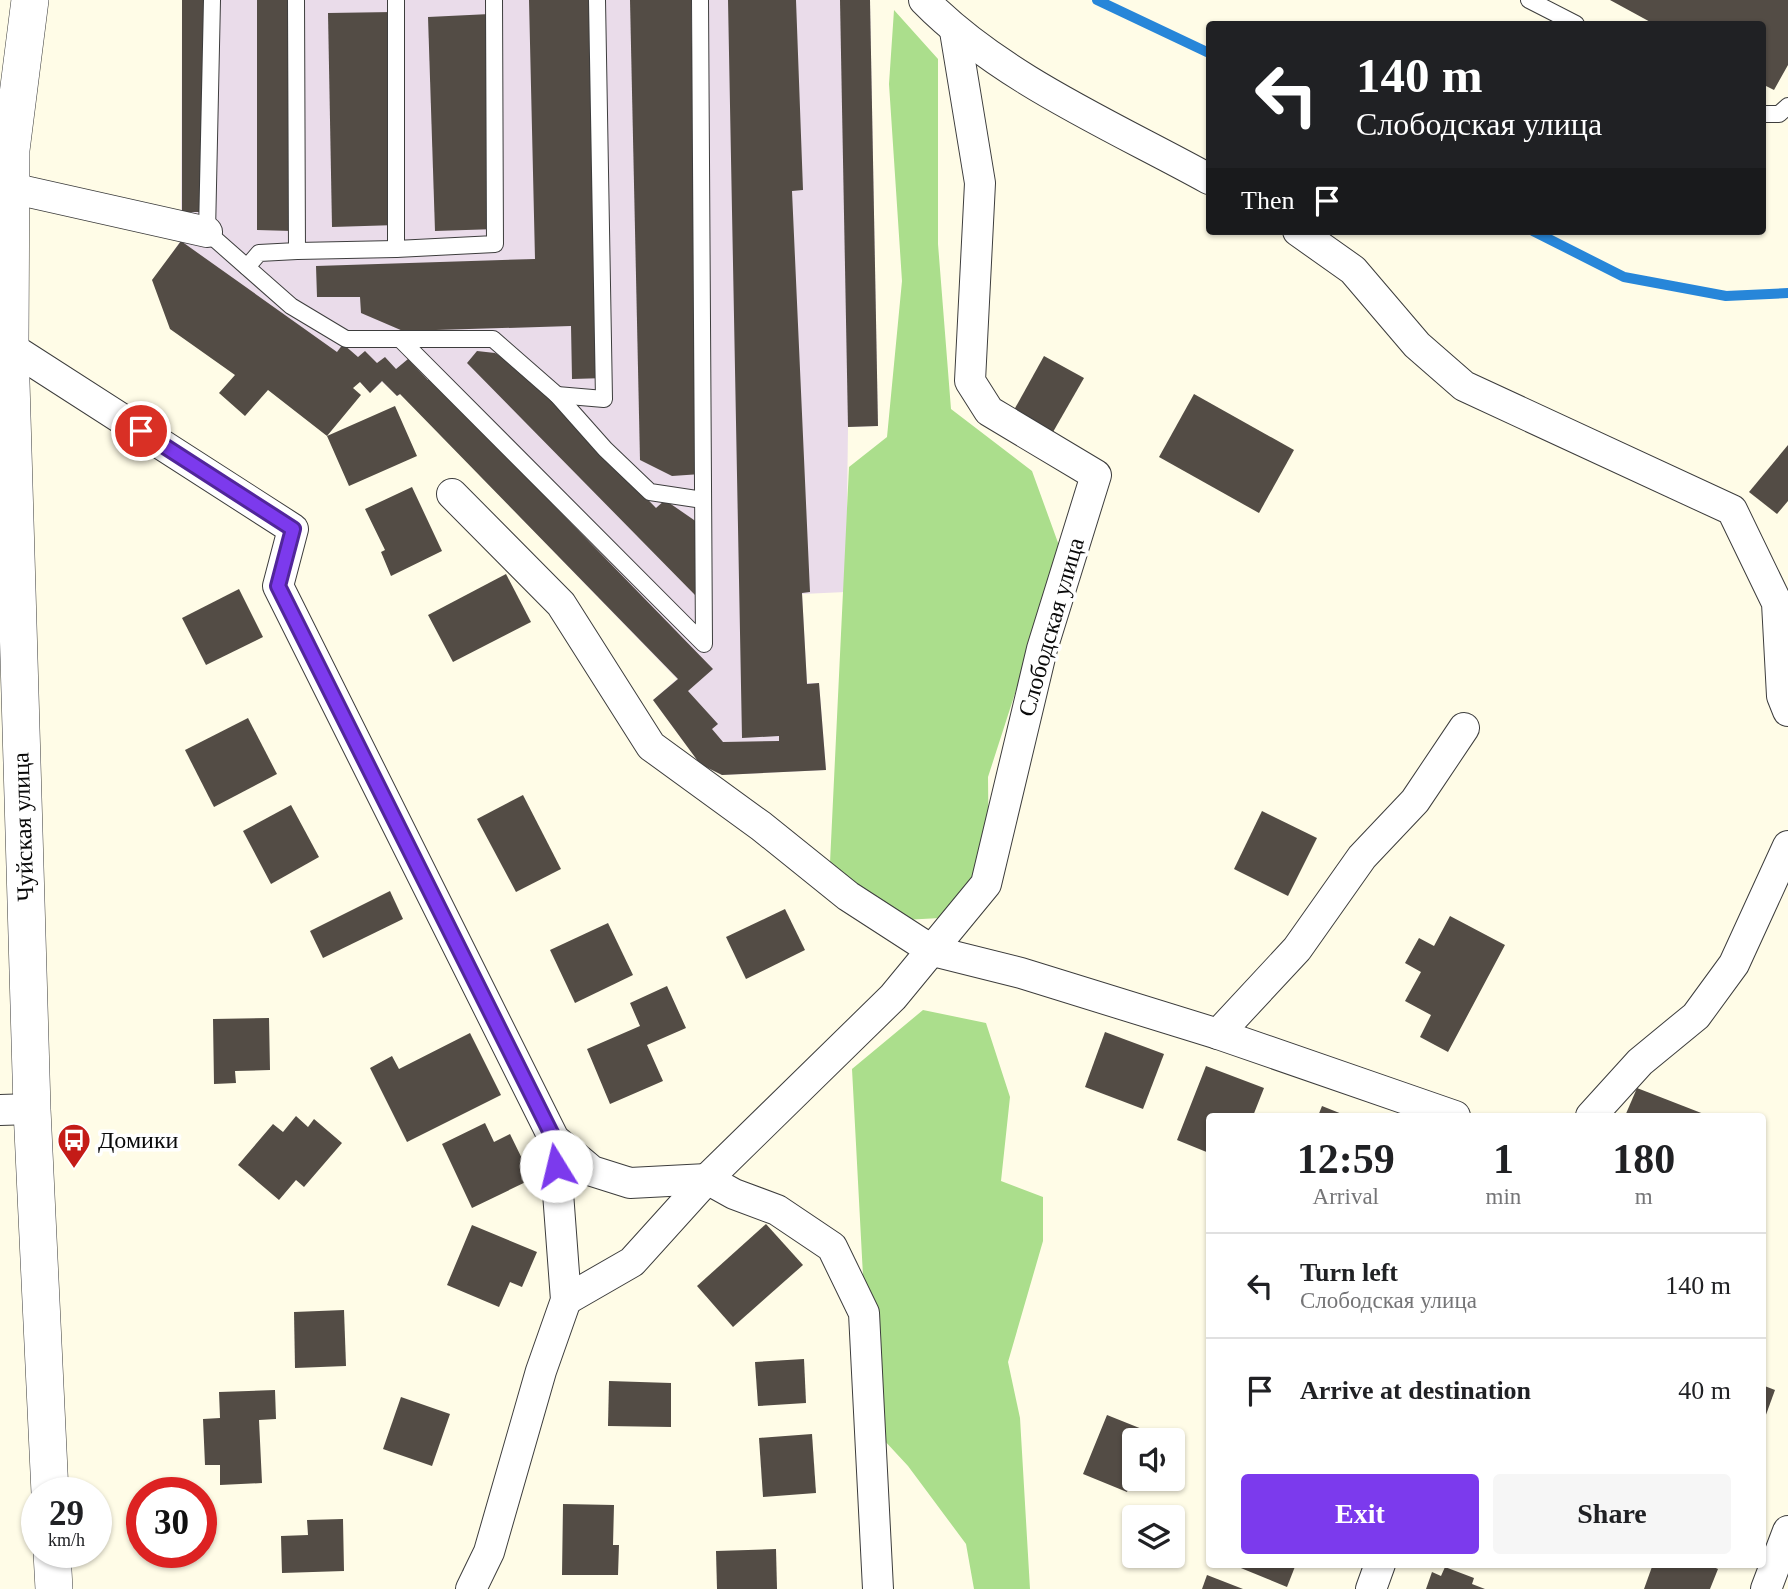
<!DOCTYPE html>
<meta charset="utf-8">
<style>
body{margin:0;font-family:Georgia,serif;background:#f6f6f6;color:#202124;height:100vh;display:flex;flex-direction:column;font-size:26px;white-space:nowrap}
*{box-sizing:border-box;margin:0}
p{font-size:23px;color:#757577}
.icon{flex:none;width:38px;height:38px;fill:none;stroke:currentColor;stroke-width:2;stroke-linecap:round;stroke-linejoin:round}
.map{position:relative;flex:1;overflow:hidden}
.details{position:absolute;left:1206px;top:1113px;width:560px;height:455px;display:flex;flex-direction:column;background:#fff;border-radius:7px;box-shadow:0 2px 5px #0004}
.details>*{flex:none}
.hud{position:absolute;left:1206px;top:21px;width:560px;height:214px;border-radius:7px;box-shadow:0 2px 5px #0004;background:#202124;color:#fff;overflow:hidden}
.tools{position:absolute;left:1122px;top:1428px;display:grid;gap:14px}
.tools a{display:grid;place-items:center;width:63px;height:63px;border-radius:7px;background:#fff;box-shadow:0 2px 5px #0004;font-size:35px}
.speed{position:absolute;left:21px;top:1477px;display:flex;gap:14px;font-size:35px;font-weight:700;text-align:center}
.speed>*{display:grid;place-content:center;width:91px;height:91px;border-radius:50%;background:#fff;box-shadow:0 2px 5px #0004;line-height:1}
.speed small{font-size:18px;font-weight:400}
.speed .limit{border:10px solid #d22;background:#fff;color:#111}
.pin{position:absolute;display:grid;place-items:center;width:60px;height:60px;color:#fff;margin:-30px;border:4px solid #fff;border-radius:50%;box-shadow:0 2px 7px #0007}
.me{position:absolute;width:77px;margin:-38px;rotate:351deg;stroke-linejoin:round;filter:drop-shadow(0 0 5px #0008)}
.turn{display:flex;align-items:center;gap:24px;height:147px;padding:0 35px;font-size:32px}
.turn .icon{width:91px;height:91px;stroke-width:2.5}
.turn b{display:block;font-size:49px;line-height:60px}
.then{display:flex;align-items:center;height:66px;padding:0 35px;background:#0003;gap:14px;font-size:26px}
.eta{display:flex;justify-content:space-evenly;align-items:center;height:119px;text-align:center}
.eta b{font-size:42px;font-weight:700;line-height:49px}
.button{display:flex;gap:14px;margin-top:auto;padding:14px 35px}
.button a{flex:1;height:80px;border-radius:7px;background:#7c3aed;color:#fff;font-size:28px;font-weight:700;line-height:80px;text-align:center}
.button a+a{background:#f6f6f6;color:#202124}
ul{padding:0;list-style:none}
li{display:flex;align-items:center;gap:21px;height:105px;padding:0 35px;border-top:2px solid #e0e0e0}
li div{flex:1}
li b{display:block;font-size:26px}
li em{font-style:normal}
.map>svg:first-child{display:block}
.industrial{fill:#eadcea}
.forest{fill:#abde8c}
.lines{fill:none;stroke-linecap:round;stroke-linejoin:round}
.stream{stroke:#2786d9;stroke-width:10}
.building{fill:#534c45}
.service-casing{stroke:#3d3d3d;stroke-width:18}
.minor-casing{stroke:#3d3d3d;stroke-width:32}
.tertiary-casing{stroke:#3d3d3d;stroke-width:38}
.service{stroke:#fff;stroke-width:16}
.minor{stroke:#fff;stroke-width:30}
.tertiary{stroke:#fff;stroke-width:37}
.route-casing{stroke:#51269a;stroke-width:18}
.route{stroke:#7c3aed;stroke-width:12}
.labels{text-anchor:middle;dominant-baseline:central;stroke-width:7;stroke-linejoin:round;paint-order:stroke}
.street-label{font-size:24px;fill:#0a0a0a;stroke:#fff}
.poi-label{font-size:24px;fill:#0a0a0a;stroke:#fff;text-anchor:start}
</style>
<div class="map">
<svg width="1788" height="1589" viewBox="0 0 1788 1589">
<rect width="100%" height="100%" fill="#fffce7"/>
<polygon class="industrial" points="182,0 870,0 878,426 848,427 846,592 802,594 807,683 819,683 826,770 722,775 700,764 653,700 677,679 401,394 397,396 382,382 370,393 360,382 165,264 181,240"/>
<g class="forest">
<polygon points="894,10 938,59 938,244 951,409 1032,471 1061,551 988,777 989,874 940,918 904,920 830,863 849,467 887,437 902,281 889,84"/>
<polygon points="923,1010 986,1023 1010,1097 1001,1181 1043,1197 1043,1241 1008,1362 1020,1418 1030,1589 974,1589 966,1544 908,1466 871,1426 852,1069"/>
</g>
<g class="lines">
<g class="stream">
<polyline points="1097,0 1209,53"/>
<polyline points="1533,231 1624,277 1726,296 1788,293"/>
</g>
</g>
<g class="building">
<rect x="182" y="0" width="33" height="212"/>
<polygon points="257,0 291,0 292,231 257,230"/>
<polygon points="529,0 593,0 606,378 572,379 571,326 403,331 361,313 360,297 317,297 316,266 535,259"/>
<polygon points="630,0 691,0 701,474 672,476 640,460"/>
<polygon points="728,0 796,0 803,190 792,191 810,592 802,593 807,684 819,683 826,770 722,775 700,764 653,700 678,679 400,394 397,396 382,381 370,393 360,382 353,388 361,395 327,436 395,406 417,456 349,486 327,436 268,390 245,416 219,393 235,375 170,329 152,280 181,241 337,352 343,344 358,357 365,351 377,363 385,357 396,369 408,359 428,380 430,378 713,669 688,691 718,724 712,729 723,742 779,741 779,736 742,738"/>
<polygon points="840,0 870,0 878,426 848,427"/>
<polygon points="1610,0 1788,0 1788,65 1774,90 1762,84 1762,24 1654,24"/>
<polygon points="393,12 397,225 332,227 328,13"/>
<polygon points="490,14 497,229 435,231 428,17"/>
<polygon points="477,351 495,353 522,370 656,508 665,500 707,529 710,579 695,595 467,363"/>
<polygon points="1044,356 1084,378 1053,432 1014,410"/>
<polygon points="1194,394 1294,450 1259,513 1159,457"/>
<polygon points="1788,445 1788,501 1777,514 1749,492"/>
<polygon points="412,487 442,551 391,576 381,552 385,550 365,509"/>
<polygon points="506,574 531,622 453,662 428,615"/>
<polygon points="239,589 263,637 206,665 182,618"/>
<polygon points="248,718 277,774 214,807 185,750"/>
<polygon points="523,795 561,869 516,892 477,819"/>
<polygon points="291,805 319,857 271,884 243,831"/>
<polygon points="1262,811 1317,838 1288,896 1234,869"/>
<polygon points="390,891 403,919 323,958 310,931"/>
<polygon points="785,909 805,950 746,979 726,937"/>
<polygon points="1450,916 1505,945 1448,1052 1420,1037 1431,1015 1405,1001 1421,972 1405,963 1419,938 1434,946"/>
<polygon points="608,923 633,975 575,1003 550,950"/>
<polygon points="667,986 686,1028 647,1045 663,1081 610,1104 587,1049 640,1026 630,1003"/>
<polygon points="269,1018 270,1070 235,1071 236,1083 214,1084 213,1019"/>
<polygon points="1105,1032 1164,1054 1143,1109 1085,1087"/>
<polygon points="470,1033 501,1095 407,1142 370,1068 392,1056 399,1069"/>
<polygon points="1206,1066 1264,1088 1253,1116 1209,1116 1209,1153 1177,1140"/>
<polygon points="1637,1088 1709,1116 1625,1116"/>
<polygon points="1322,1106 1347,1116 1318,1116"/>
<polygon points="296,1116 308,1127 314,1119 342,1143 304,1187 296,1180 279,1200 238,1165 273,1124 283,1132"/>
<polygon points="485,1123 494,1142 510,1134 532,1179 472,1208 442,1144"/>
<polygon points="766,1224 803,1265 733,1327 697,1286"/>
<polygon points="472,1225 537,1252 522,1287 510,1282 499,1307 447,1285"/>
<polygon points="344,1310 346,1366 295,1368 294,1312"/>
<polygon points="804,1359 806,1403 758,1406 755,1362"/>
<polygon points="609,1381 671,1383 671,1427 608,1426"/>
<polygon points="1762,1385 1775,1390 1763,1423 1762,1423"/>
<polygon points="275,1390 276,1419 259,1420 262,1483 220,1485 220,1465 205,1465 203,1419 220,1418 219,1392"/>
<polygon points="401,1397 450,1414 432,1466 383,1449"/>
<polygon points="1107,1415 1152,1433 1150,1438 1154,1440 1134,1440 1134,1479 1142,1479 1139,1487 1130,1483 1127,1492 1083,1474"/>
<polygon points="812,1434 816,1493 763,1497 759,1438"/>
<polygon points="563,1504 614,1505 613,1545 619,1545 618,1575 562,1575"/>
<polygon points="343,1519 344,1571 282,1573 281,1536 308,1535 307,1520"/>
<polygon points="776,1549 777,1589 717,1589 716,1551"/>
<polygon points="1231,1564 1296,1564 1287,1587"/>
<polygon points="1653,1564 1707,1564 1718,1569 1710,1589 1644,1589"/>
<polygon points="1445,1567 1474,1578 1472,1584 1485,1589 1426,1589 1432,1572 1441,1576"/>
<polygon points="1207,1575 1243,1589 1202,1589"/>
</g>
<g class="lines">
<defs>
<g id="service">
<polyline points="212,0 207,232 291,306 346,339 493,339 557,395 605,449 650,492 703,500"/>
<polyline points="396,0 396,249 495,244 494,0"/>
<polyline points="1529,0 1576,24"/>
<polyline points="1762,114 1779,114 1788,106"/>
<polyline points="297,251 396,249"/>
<polyline points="247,267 259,253 297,251 296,0"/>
<polyline points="400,339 704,644 700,0"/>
<polyline points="557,395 604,399 597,0"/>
</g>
<g id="minor">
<path d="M924 0C1000 78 1115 127 1209 179"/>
<polyline points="11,188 207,232"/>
<polyline points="1298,231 1353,270 1417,345 1464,386 1732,510 1777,603 1782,696 1788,711"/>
<polyline points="10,347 293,529 278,586 554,1139 592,1171 630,1183 707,1179 734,1194 777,1210 832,1247 864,1313 878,1589"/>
<polyline points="452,494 561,604 651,746 761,826 848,896 933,951 1021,973 1218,1034 1455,1116"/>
<polyline points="1218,1034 1297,949 1362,857 1415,801 1464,728"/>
<polyline points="0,1110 32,1109"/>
<polyline points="1591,1116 1640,1062 1696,1016 1734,964 1788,846"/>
<polyline points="566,1300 632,1262 707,1179 893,997 986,884 1042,649 1096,475 989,411 970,381 980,183 955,31"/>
<polyline points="471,1589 489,1552 541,1371 566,1300 554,1139"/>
<polyline points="1371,1589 1380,1564"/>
<polyline points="1766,1589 1788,1531"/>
</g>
<g id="tertiary">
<polyline points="30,0 11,150 10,347 32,1109 50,1493"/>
<polyline points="52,1552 54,1589"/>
</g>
</defs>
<use href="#service" class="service-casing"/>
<use href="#minor" class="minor-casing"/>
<use href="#tertiary" class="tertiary-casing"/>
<use href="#service" class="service"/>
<use href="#minor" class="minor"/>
<use href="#tertiary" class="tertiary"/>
</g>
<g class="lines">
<defs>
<polyline id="route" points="141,431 293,529 278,586 554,1139 556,1166"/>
</defs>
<use href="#route" class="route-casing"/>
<use href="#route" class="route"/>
</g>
<defs>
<symbol id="bus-pin" viewBox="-11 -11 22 30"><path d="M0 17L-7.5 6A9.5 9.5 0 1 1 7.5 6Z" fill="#c41b17" stroke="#fff"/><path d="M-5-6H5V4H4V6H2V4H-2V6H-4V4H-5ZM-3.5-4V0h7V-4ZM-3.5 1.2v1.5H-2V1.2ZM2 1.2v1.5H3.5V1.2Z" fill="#fff"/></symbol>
</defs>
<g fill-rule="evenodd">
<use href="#bus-pin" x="55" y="1121" width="38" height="52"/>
</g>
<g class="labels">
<g class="street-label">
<text transform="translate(1051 627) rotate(-74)">Слободская улица</text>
<text transform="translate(23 827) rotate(-92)">Чуйская улица</text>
</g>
<g class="poi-label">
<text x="98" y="1140">Домики</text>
</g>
</g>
</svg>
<div class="tools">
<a><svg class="icon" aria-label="sound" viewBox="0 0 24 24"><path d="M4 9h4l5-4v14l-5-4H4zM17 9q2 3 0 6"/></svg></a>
<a><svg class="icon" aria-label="layers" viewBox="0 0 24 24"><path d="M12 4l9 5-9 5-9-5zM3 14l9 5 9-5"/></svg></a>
</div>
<div class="speed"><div>29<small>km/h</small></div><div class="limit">30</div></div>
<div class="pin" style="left:141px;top:431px;background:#d93025"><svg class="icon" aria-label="arrive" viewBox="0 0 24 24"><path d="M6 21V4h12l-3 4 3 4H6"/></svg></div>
<svg class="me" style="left:556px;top:1166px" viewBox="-20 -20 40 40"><circle r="19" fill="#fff"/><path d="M0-13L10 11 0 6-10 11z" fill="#7c3aed"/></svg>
<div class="hud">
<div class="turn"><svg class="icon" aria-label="left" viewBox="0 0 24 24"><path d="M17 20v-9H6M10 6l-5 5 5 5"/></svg><div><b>140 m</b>Слободская улица</div></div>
<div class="then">Then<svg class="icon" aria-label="arrive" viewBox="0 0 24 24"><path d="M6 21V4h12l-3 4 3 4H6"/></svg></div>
</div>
<section class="details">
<div class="eta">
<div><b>12:59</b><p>Arrival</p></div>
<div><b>1</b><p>min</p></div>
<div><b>180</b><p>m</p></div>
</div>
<ul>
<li><svg class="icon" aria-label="left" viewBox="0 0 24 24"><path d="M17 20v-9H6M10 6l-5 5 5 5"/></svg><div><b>Turn left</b><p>Слободская улица</p></div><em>140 m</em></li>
<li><svg class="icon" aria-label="arrive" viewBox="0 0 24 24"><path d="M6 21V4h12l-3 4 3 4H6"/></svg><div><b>Arrive at destination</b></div><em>40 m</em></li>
</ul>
<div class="button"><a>Exit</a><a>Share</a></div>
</section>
</div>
